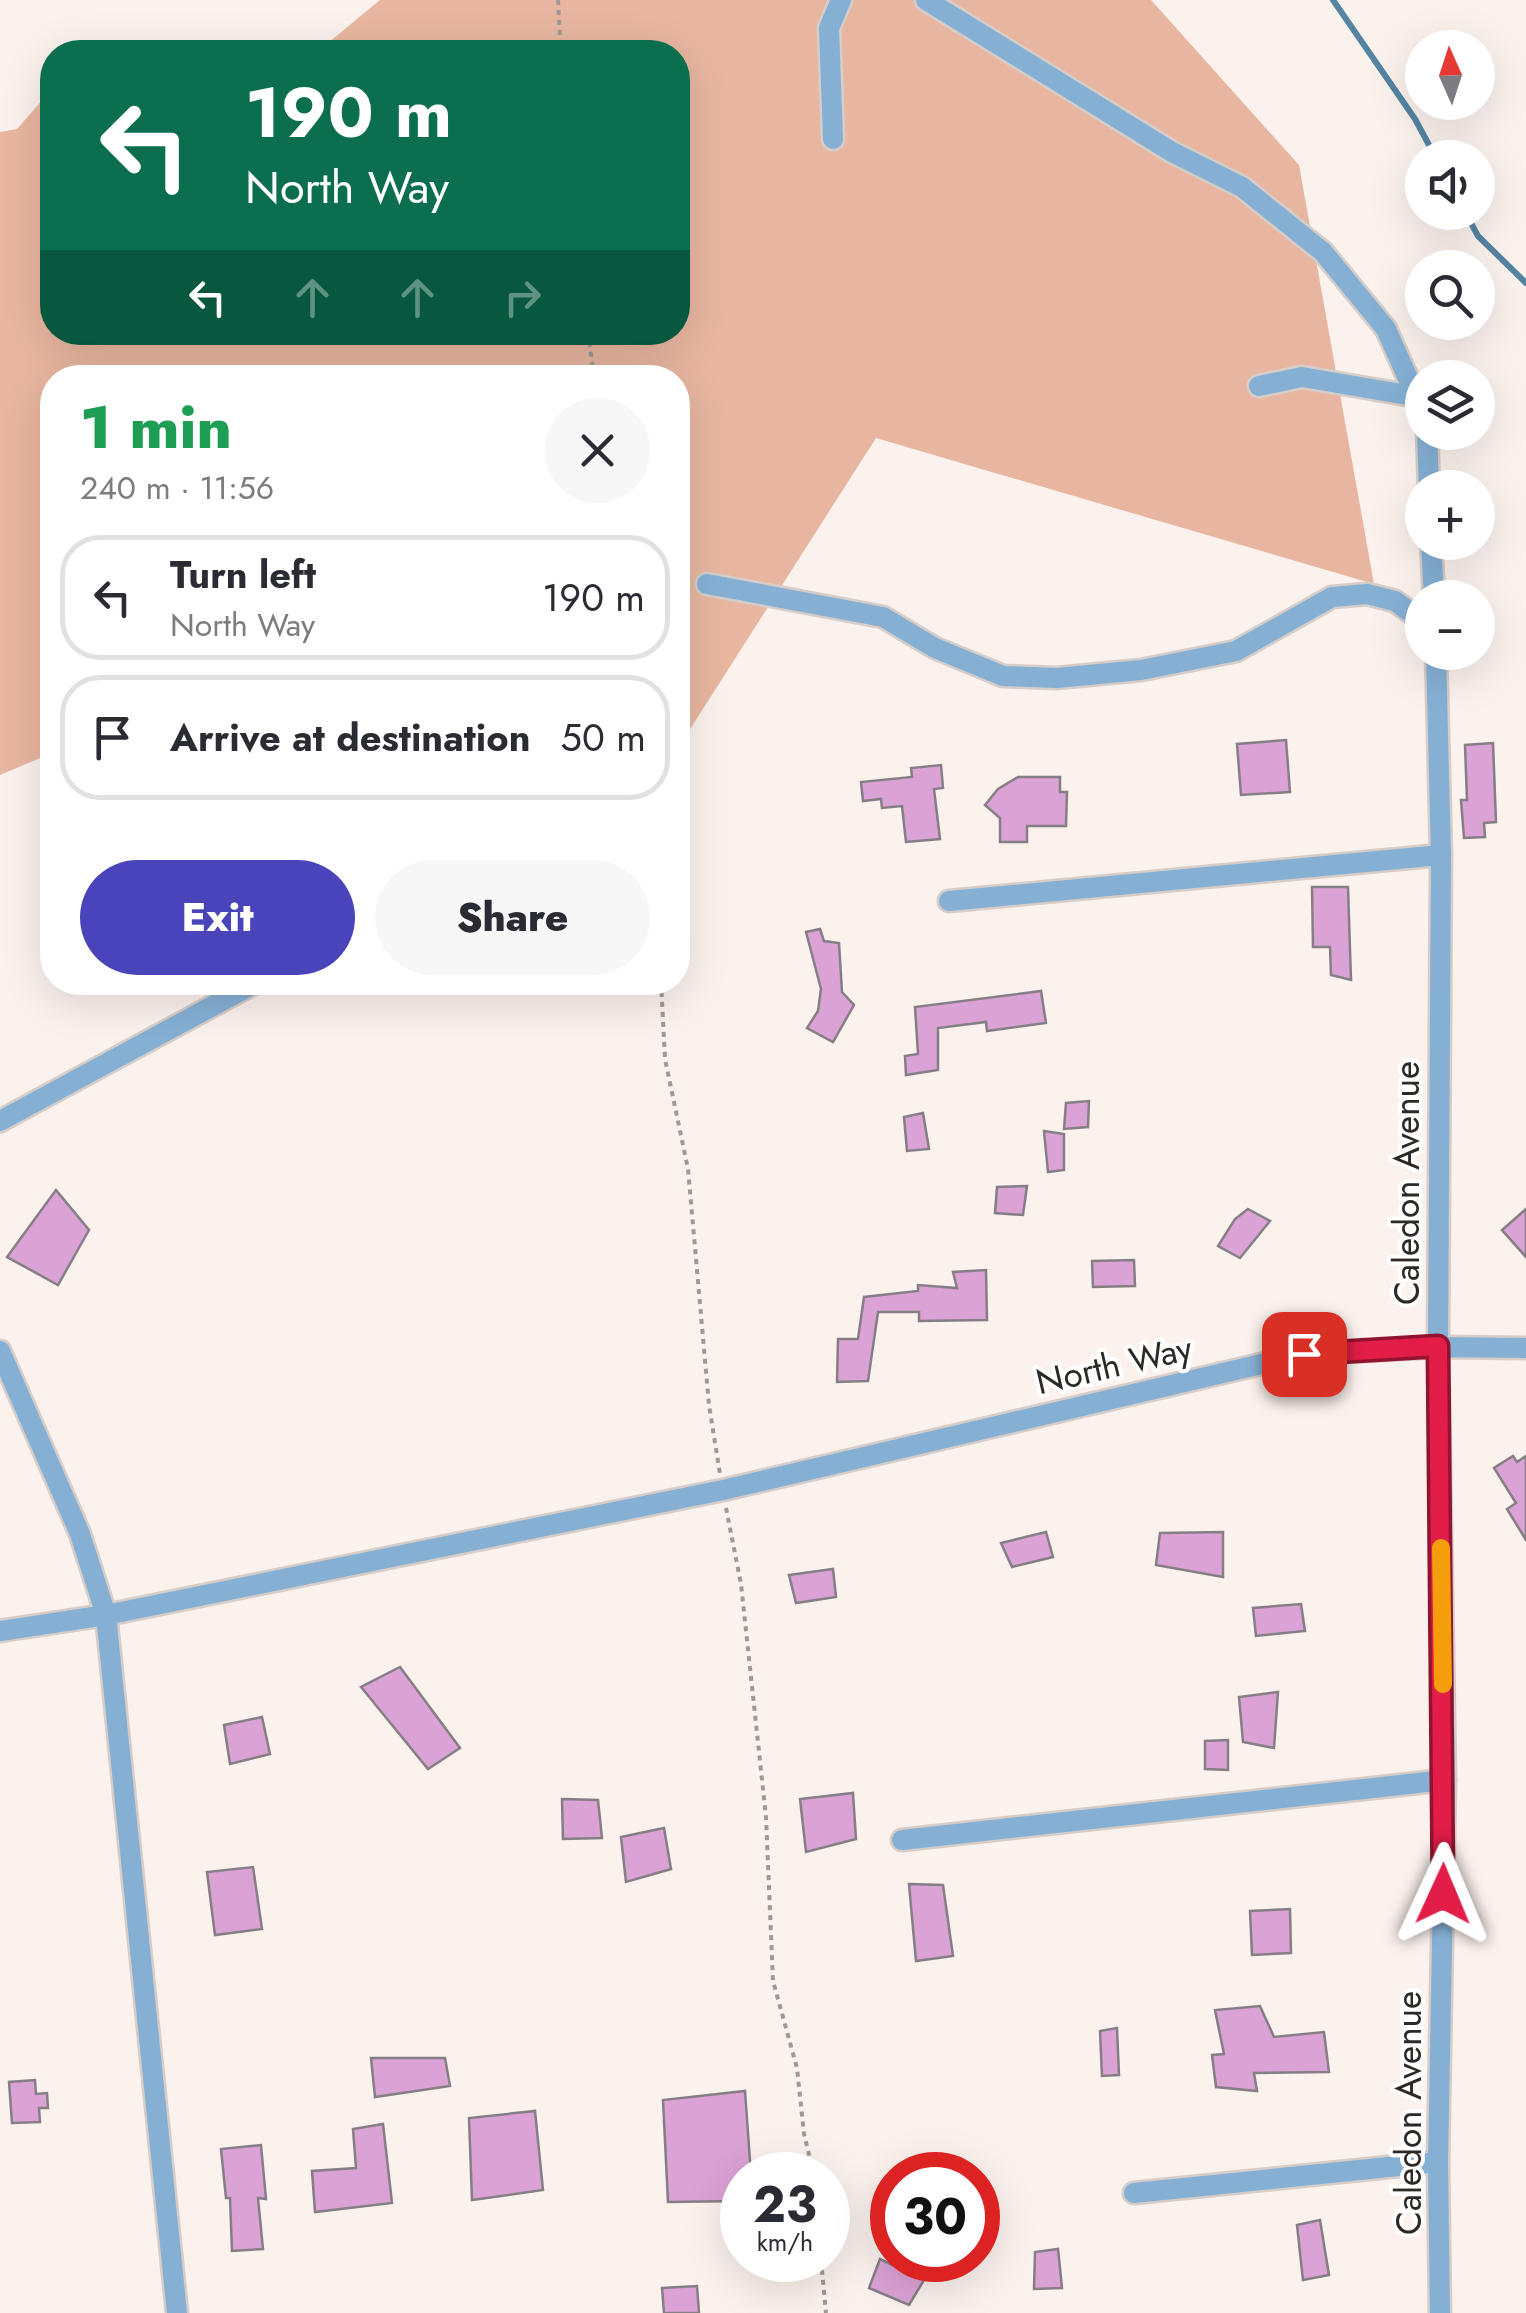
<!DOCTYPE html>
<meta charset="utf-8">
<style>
body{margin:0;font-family:Jost,sans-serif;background:#f7f7f7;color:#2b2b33;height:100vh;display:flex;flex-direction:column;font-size:38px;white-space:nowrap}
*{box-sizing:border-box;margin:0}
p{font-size:32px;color:#7c7c81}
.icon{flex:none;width:55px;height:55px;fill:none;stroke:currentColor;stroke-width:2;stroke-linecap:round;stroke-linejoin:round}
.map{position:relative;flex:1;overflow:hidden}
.panel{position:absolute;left:40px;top:365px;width:650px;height:630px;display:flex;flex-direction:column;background:#fff;border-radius:40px;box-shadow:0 10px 40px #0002}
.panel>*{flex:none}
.top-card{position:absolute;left:40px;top:40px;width:650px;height:305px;border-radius:40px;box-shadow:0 10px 40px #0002;background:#0b6e4f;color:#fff;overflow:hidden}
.needle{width:65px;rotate:357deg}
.controls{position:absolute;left:1405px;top:30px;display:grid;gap:20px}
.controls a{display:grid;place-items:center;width:90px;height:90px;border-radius:50%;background:#fff;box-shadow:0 10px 40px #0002;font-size:50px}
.speed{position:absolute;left:720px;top:2152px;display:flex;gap:20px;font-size:50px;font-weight:700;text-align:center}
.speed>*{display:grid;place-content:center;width:130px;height:130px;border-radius:50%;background:#fff;box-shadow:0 10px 40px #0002;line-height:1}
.speed small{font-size:25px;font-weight:400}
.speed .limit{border:15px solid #d22;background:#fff;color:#111}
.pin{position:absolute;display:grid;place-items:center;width:85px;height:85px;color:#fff;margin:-42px;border-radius:20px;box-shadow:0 5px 15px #0006}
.me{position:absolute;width:110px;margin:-55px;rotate:1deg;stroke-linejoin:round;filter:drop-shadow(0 0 8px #0008)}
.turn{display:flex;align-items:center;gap:35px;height:210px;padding:0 40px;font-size:45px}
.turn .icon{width:130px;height:130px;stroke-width:2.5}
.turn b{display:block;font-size:70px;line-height:85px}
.lanes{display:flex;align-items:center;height:95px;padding:0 40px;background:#0003;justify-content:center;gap:50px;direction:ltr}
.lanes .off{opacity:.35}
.round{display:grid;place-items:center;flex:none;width:105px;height:105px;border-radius:52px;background:#f7f7f7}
.headline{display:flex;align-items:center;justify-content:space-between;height:170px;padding:0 40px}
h1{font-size:60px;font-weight:800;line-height:75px;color:#1e9e55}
.action{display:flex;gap:20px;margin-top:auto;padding:20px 40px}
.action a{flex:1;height:115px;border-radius:60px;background:#4a44ba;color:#fff;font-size:40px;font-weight:800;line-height:115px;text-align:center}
.action a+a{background:#f7f7f7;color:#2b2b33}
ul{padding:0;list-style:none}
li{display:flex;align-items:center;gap:30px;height:125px;margin:0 20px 15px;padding:0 20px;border:5px solid #e1e1e2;border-radius:40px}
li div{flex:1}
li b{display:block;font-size:38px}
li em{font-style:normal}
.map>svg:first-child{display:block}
.green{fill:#e8b6a0}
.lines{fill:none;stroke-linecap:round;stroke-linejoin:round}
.stream{stroke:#5484a2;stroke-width:6}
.building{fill:#dba2d5;stroke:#857f85;stroke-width:2.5}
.minor-casing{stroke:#d6cdc9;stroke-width:25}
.path{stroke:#9f9895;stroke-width:4;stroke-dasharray:5 5;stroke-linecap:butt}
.minor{stroke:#85b0d4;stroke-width:20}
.route-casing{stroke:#92132f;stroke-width:25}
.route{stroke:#e11d48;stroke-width:18}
.slow{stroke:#f59e0b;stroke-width:18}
.labels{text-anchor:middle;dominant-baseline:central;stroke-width:8;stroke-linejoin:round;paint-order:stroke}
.street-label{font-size:35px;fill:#2c2927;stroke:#fff}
</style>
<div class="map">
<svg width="1526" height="2313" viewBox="0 0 1526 2313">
<rect width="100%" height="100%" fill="#fbf1ed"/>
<polygon class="green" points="380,0 1151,0 1299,165 1374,584 876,438 678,748 678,378 52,378 52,753 0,775 0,132 17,129 52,89 52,332 678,332 678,52 85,52 90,47 322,48"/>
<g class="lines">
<g class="stream">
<polyline points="1333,0 1415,119 1436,158"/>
<polyline points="1465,212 1478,236 1526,283"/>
</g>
</g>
<g class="building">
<polygon points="1286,740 1290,792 1241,795 1237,744"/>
<polygon points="1493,743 1496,822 1484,823 1485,837 1464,838 1461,800 1467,800 1465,745"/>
<polygon points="941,765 943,788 934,789 940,839 906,842 902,806 882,808 881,799 863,801 861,782 912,777 911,768"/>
<polygon points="1018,777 1060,777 1060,792 1067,792 1066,826 1027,826 1027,842 1000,842 1000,818 985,805 998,789"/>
<polygon points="1312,887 1348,887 1351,980 1331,975 1330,947 1313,947"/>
<polygon points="820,929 824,941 839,943 842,992 854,1005 833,1042 807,1028 818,1011 821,989 806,932"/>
<polygon points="1041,991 1046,1023 987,1031 986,1022 938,1028 938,1070 906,1075 905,1056 918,1054 915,1007"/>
<polygon points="1089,1101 1088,1127 1064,1129 1066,1103"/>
<polygon points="923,1113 929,1149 907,1151 904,1117"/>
<polygon points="1044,1131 1064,1134 1064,1170 1048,1172"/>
<polygon points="1027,1186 1023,1215 995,1213 997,1187"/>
<polygon points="56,1190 89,1230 58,1285 7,1257"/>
<polygon points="1248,1209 1270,1221 1240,1258 1218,1246 1235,1219"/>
<polygon points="1526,1209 1526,1257 1502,1230"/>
<polygon points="1134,1260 1135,1286 1093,1287 1092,1261"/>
<polygon points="986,1270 987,1320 919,1321 919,1312 878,1312 868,1381 837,1382 838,1339 858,1339 864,1297 918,1291 918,1285 957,1288 953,1272"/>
<polygon points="1513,1456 1517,1462 1526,1456 1526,1540 1507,1509 1516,1503 1494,1468"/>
<polygon points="1046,1532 1053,1557 1012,1567 1001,1543"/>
<polygon points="1223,1532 1223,1577 1156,1565 1160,1533"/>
<polygon points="833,1569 836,1597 796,1603 789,1575"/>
<polygon points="1301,1604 1305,1631 1256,1636 1253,1608"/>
<polygon points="400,1667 460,1748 428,1769 361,1687"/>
<polygon points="1278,1692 1274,1748 1243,1742 1239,1697"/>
<polygon points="262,1717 270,1754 230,1764 224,1725"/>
<polygon points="1228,1740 1228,1770 1205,1769 1205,1741"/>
<polygon points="853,1793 856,1839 806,1852 800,1799"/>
<polygon points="562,1799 598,1800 602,1838 563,1839"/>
<polygon points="664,1828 671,1869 626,1882 621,1837"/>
<polygon points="253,1867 262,1929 215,1935 207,1872"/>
<polygon points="909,1884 943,1885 953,1956 916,1961"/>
<polygon points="1290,1909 1291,1953 1252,1955 1250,1911"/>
<polygon points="1260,2006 1274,2037 1324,2032 1329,2072 1254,2073 1257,2091 1216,2087 1212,2055 1224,2054 1215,2010"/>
<polygon points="1117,2028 1119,2075 1102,2076 1100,2031"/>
<polygon points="371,2058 445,2058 450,2086 375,2097"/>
<polygon points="35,2080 36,2094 47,2093 48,2108 39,2108 40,2122 12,2123 9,2082"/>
<polygon points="745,2091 751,2175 742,2175 742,2201 668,2202 663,2100"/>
<polygon points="535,2111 543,2190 472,2200 469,2118"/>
<polygon points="383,2124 392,2203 315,2212 312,2171 356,2168 353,2129"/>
<polygon points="261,2145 266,2199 258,2198 263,2249 232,2251 230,2198 226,2198 221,2149"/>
<polygon points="1320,2220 1329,2275 1303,2280 1297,2225"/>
<polygon points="1058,2249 1062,2288 1034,2289 1035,2252"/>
<polygon points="880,2259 924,2280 909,2305 869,2288"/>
<polygon points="697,2286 699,2313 664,2313 662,2288"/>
</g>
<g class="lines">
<defs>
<g id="minor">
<polyline points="926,0 1172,152 1242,187 1323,252 1386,329 1422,410"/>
<polyline points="833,139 829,28 841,0"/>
<polyline points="1259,386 1302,377 1419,397"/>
<polyline points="1427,432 1429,488"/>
<polyline points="1431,542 1434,598"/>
<polyline points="707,584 883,617 935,648 1003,676 1057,678 1141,670 1236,651 1332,597 1367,594 1395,601 1422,621"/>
<polyline points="1436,652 1441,855 1438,1347 1445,1780 1438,2162 1440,2313"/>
<polyline points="949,901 1441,855"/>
<polyline points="0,1121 257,982"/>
<polyline points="0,1351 80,1534 106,1615 177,2313"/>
<polyline points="0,1631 106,1615 723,1490 1304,1354 1438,1347 1526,1348"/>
<polyline points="902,1840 1445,1780"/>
<polyline points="1134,2193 1438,2162"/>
</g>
</defs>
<use href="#minor" class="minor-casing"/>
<g class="path">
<polyline points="558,0 561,52"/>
<polyline points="588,332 594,378"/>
<polyline points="661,982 665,1059 688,1169 709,1405 720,1474"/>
<polyline points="726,1508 741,1584 766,1817 773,1981 797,2068 804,2134 814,2175"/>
<polyline points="821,2260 826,2313"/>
</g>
<use href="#minor" class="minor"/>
</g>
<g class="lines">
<defs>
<polyline id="route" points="1304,1354 1438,1346 1443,1894"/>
</defs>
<use href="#route" class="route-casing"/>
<use href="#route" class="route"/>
<polyline class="slow" points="1441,1548 1443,1684"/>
</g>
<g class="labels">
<g class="street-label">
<text transform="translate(1407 1183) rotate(-90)">Caledon Avenue</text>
<text transform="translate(1114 1365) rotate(-13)">North Way</text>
<text transform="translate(1409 2113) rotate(-90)">Caledon Avenue</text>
</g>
</g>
</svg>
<div class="controls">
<a><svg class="needle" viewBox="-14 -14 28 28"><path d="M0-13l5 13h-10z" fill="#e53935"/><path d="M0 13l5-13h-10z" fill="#7c7c81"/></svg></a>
<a><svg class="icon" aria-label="sound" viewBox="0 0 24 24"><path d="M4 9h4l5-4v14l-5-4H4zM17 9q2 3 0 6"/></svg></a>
<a><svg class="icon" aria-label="search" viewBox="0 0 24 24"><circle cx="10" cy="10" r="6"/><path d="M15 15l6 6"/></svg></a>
<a><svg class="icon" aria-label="layers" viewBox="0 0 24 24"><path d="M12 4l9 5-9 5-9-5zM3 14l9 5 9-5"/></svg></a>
<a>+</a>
<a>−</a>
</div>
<div class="speed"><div>23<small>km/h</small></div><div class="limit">30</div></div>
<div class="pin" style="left:1304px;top:1354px;background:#d93025"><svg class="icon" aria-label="arrive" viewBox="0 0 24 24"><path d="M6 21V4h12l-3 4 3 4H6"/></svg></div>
<svg class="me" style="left:1443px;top:1894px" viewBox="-20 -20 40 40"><path d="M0-17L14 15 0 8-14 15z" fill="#e11d48" stroke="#fff" stroke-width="4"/></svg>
<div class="top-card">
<div class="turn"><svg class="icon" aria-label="left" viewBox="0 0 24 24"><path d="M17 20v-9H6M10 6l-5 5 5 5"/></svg><div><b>190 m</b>North Way</div></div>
<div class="lanes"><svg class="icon" aria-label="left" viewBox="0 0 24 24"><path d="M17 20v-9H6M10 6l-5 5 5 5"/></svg><svg class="icon off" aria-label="ahead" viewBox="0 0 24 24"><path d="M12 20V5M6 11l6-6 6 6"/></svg><svg class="icon off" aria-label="ahead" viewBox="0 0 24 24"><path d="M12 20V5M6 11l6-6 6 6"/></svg><svg class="icon off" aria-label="right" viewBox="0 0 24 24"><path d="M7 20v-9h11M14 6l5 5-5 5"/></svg></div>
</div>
<section class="panel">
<div class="headline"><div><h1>1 min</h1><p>240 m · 11:56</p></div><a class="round"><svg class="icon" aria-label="close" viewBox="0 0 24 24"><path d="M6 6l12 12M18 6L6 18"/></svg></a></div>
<ul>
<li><svg class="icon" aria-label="left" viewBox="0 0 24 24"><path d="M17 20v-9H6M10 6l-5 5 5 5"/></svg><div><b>Turn left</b><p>North Way</p></div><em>190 m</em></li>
<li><svg class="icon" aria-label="arrive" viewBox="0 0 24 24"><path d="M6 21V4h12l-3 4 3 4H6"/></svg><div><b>Arrive at destination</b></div><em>50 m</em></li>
</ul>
<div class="action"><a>Exit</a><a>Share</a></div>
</section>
</div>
